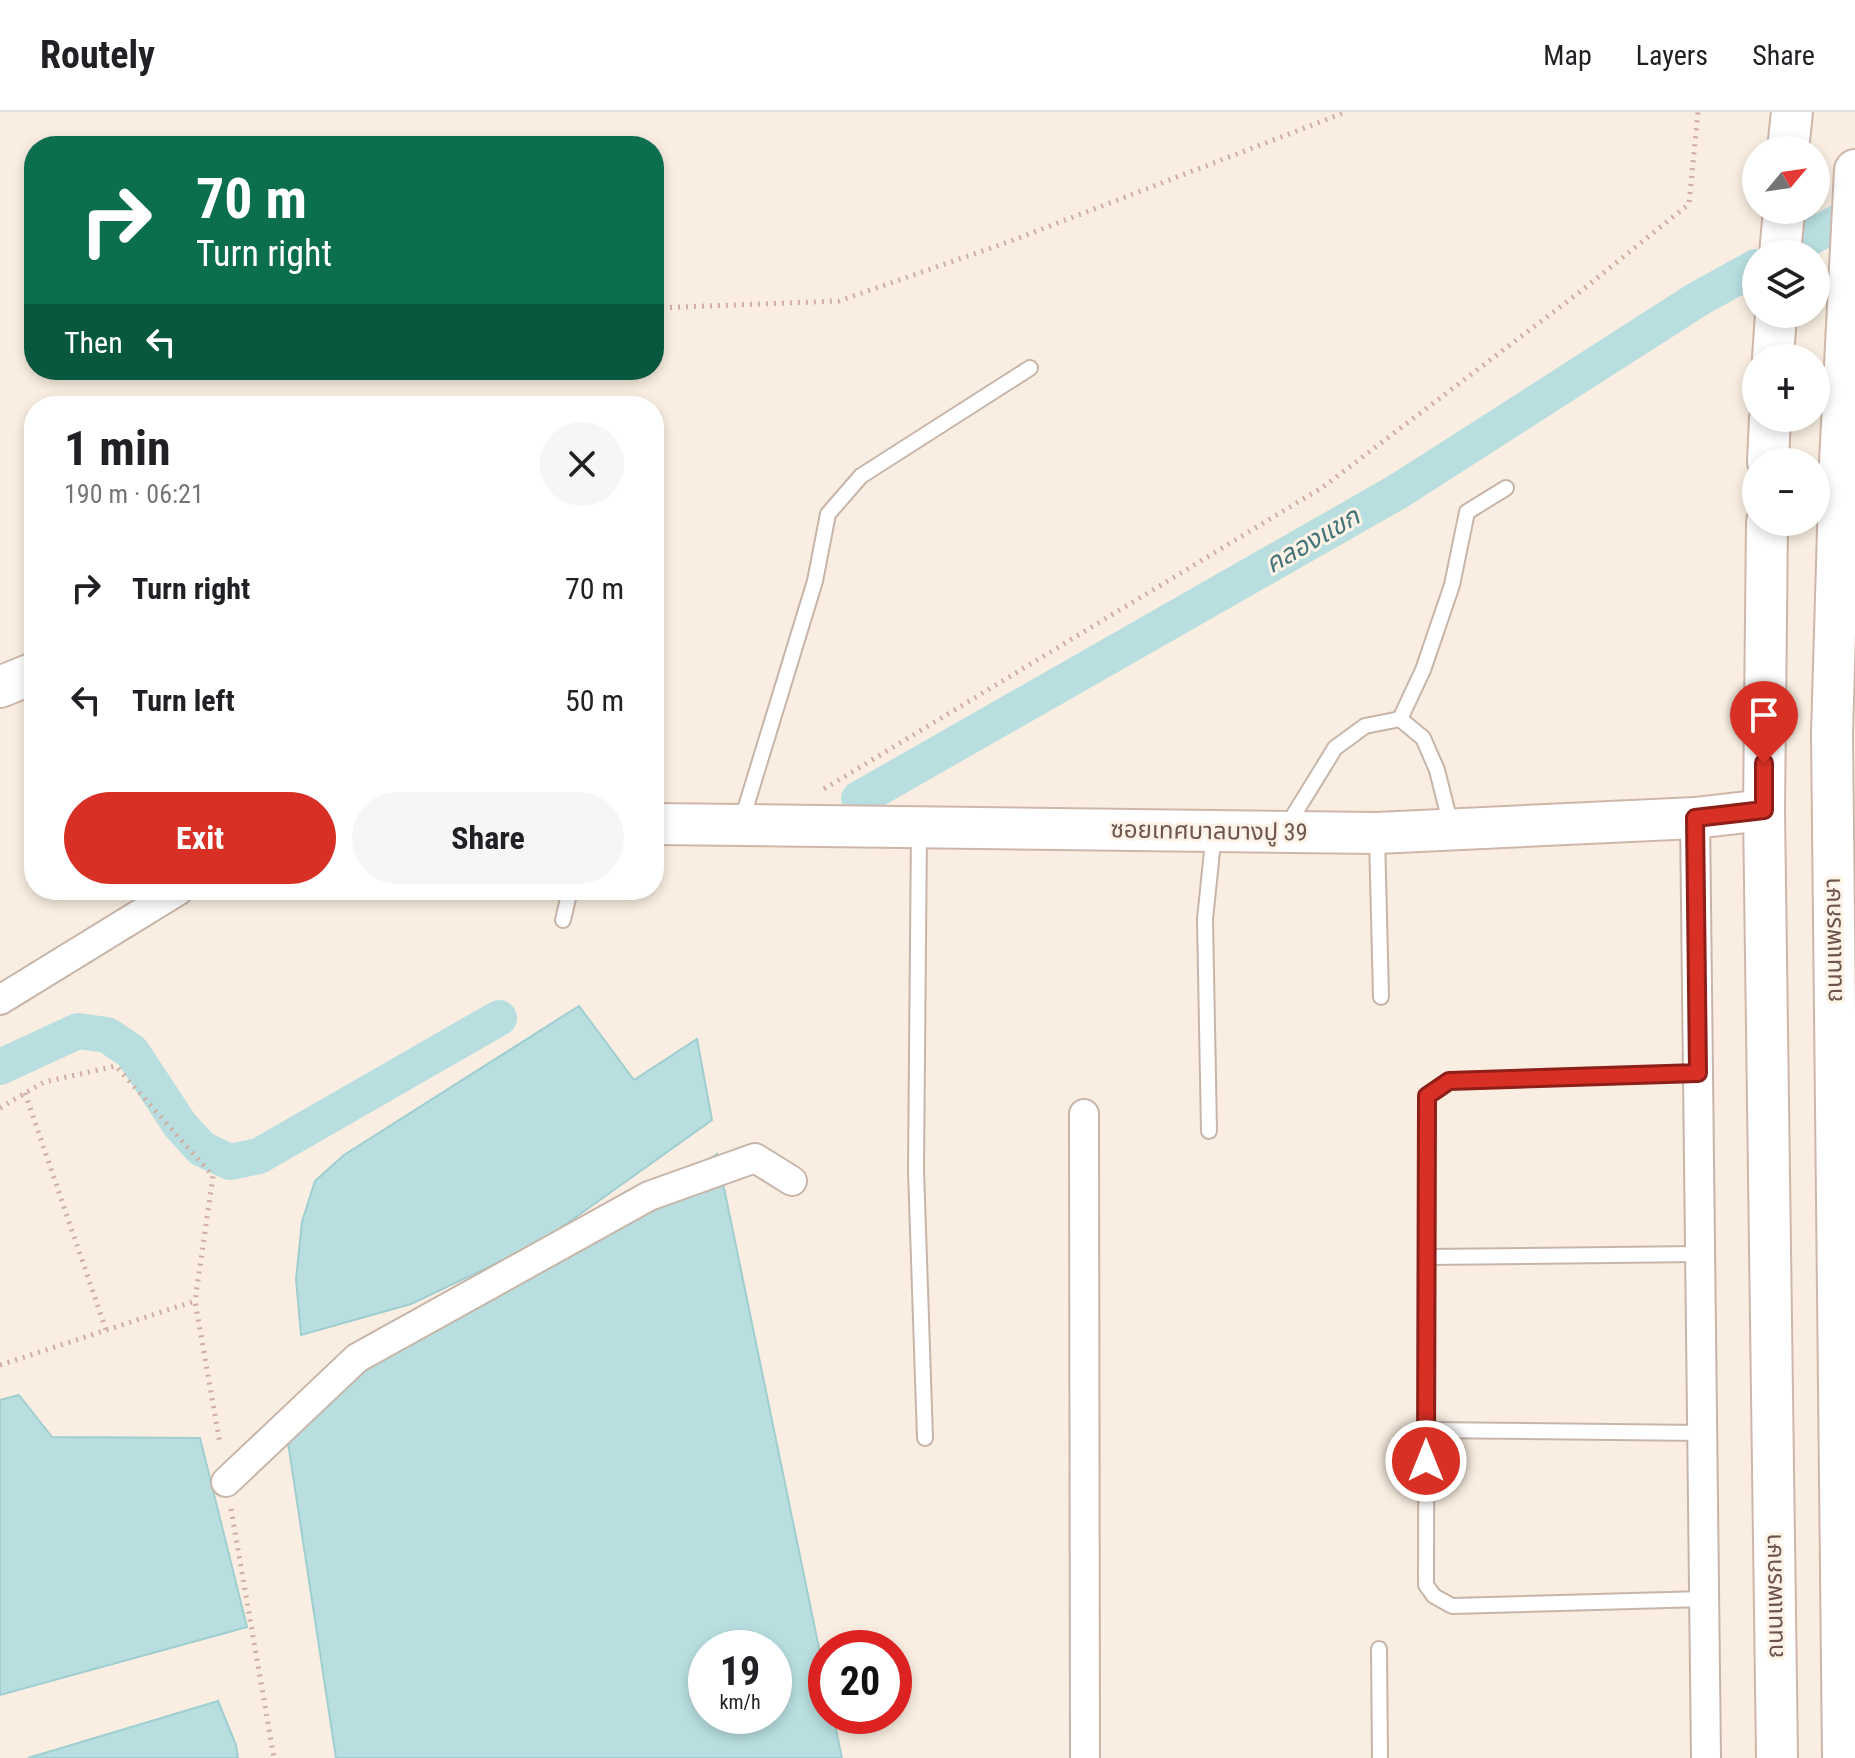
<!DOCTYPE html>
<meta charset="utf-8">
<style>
body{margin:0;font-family:"Roboto Condensed","Noto Sans Thai",sans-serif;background:#f6f6f6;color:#202124;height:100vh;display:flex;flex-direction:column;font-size:30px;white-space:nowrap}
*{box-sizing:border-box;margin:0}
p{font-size:26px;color:#757577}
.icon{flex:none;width:44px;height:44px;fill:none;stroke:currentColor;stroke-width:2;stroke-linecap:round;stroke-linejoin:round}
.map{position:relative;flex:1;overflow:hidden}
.sheet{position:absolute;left:24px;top:284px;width:640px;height:504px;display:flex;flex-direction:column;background:#fff;border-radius:32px;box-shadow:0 4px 12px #0003}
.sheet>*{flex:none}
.guide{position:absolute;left:24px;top:24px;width:640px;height:244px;border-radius:32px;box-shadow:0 4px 12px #0003;background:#0b6e4f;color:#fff;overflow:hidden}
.needle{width:52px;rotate:61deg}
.controls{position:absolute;left:1742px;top:24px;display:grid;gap:16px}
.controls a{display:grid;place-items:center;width:88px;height:88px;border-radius:50%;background:#fff;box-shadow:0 4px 12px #0003;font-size:40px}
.speed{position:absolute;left:688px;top:1518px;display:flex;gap:16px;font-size:40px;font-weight:700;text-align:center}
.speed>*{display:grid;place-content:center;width:104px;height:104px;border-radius:50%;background:#fff;box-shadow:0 4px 12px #0003;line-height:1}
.speed small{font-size:20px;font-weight:400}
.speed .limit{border:12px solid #d22;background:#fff;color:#111}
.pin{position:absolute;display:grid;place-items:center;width:68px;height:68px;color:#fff;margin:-82px -34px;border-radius:50% 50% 50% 0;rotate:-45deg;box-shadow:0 0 8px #0007}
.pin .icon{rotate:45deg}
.me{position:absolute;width:88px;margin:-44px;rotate:0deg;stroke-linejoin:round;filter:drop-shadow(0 0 6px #0008)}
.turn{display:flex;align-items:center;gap:28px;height:168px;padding:0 40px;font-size:36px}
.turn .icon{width:104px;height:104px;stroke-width:2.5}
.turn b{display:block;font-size:56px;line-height:68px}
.then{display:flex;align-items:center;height:76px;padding:0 40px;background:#0003;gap:16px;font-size:30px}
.round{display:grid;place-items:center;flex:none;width:84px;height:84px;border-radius:42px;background:#f6f6f6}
.overview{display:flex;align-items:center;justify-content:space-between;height:136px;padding:0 40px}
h1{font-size:48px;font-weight:700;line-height:60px}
.primary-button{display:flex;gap:16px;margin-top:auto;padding:16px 40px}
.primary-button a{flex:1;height:92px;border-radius:48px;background:#d93025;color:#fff;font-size:32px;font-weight:700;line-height:92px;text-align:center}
.primary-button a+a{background:#f6f6f6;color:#202124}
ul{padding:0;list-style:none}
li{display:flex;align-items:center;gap:24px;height:112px;padding:0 40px}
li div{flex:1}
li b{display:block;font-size:30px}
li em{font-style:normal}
header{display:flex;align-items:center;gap:48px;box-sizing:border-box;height:112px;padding:0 40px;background:#fff;border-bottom:2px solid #e0e0e0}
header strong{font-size:38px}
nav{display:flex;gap:44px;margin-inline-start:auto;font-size:28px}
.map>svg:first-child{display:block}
.water{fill:#b8dee0;stroke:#9fced1;stroke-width:2;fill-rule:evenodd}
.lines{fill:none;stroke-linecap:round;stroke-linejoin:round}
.canal{stroke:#b8dee0;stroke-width:36}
.lane-casing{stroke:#c8b5a9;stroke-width:18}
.street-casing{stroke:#c8b5a9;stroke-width:32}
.secondary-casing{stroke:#ceb7aa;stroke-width:44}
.path{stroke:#d0ae9f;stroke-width:5;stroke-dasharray:2 6;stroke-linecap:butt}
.lane{stroke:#fff;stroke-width:14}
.street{stroke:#fff;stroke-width:28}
.secondary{stroke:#fff;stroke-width:40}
.route-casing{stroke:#8d1f18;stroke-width:20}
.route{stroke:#d93025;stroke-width:14}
.labels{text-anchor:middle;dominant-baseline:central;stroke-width:6;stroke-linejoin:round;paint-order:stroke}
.street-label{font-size:24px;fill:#6e544a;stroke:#fdf2e6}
.water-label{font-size:26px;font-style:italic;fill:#437479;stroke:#fdf2e6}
</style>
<header>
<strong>Routely</strong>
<nav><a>Map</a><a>Layers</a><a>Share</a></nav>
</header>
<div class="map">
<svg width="1855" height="1646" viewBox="0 0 1855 1646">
<rect width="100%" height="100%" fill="#f9eee1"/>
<g class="water">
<polygon points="579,894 634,968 697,927 712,1008 541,1130 411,1192 301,1223 296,1167 302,1110 315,1069 344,1043"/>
<path d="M717 1042 826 1570V1604H833L842 1646H336L287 1324 295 1286 560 1149ZM706 1536H774V1604H706Z"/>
<polygon points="19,1283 52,1325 200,1326 247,1515 0,1583 0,1288"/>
<polygon points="218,1589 236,1633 238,1646 28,1646"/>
</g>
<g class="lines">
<g class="canal">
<polyline points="1780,142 1855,101"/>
<polyline points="859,687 1397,380 1698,187 1756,155"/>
<polyline points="0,955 78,919 107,923 132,940 180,1013 202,1037 230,1050 259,1044 499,906"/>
</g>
<defs>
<g id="lane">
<polyline points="1400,607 1423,558 1452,473 1467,400 1506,376"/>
<polyline points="741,711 815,469 828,402 861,364 1030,256"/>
<polyline points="1287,714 1335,636 1365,614 1400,607 1423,626 1437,658 1451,714"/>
<polyline points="919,716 916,1058 925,1326"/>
<polyline points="1377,725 1381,885"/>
<polyline points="563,808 570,778"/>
<polyline points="1698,961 1449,969 1427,984 1426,1473 1434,1484 1452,1494 1704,1487"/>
<polyline points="1209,1019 1205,807 1214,720"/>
<polyline points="1427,1145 1699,1142"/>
<polyline points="1426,1318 1702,1321"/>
<polyline points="1379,1537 1380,1646"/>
</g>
<g id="street">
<polyline points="1695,706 1706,1646"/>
<polyline points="0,888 179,778"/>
<polyline points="1084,1002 1085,1646"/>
<polyline points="226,1370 357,1246 649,1084 755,1046 792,1069"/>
</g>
<g id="secondary">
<polyline points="1788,38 1792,0"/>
<polyline points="1780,142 1784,98"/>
<polyline points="1773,246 1776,202"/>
<polyline points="1768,350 1770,306"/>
<polyline points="1767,410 1764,698 1777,1646"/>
<polyline points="0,575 34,561"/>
<polyline points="654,712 1377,721 1695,706 1764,698"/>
<polyline points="1843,1646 1832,622 1840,350 1855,58"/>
</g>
</defs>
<use href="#lane" class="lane-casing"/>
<use href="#street" class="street-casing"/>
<use href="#secondary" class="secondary-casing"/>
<g class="path">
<polyline points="654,196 839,189 1011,129 1346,0"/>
<polyline points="824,677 1323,375 1581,179 1689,92 1698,0"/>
<polyline points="25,981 106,1218"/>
<polyline points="0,996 44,970 116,954 213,1064 195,1189"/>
<polyline points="0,1253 195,1189 220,1332"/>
<polyline points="231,1397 274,1646"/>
</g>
<use href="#lane" class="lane"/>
<use href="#street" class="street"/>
<use href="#secondary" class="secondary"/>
</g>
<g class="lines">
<defs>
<polyline id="route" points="1426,1349 1427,984 1449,969 1698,961 1695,706 1764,698 1764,651"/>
</defs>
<use href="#route" class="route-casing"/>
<use href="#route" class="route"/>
</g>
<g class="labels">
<g class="street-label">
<text transform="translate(1209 719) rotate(1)">ซอยเทศบาลบางปู 39</text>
<text transform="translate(1833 828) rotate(-91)">ถนนแพรกษา</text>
<text transform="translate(1774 1484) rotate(-91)">ถนนแพรกษา</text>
</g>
<g class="water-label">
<text transform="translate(1312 428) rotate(-30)">คลองแขก</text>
</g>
</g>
</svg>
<div class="controls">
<a><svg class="needle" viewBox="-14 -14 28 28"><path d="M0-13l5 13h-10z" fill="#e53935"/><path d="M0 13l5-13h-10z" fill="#757577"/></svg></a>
<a><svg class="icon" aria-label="layers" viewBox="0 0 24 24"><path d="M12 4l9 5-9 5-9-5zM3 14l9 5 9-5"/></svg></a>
<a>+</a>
<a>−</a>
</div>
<div class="speed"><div>19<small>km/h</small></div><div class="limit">20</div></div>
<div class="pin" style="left:1764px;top:651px;background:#d93025"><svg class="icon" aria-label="arrive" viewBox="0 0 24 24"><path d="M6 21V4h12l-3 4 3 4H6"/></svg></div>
<svg class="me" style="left:1426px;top:1349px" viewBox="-20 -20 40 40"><circle r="17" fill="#d93025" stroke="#fff" stroke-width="3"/><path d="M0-11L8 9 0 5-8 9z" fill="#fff"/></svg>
<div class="guide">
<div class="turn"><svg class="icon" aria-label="right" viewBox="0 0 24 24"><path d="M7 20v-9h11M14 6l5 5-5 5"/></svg><div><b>70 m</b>Turn right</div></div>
<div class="then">Then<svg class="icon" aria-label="left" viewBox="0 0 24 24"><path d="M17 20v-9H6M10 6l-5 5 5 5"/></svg></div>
</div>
<section class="sheet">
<div class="overview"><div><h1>1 min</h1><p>190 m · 06:21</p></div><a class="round"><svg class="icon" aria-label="close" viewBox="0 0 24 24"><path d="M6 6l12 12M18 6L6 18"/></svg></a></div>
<ul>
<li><svg class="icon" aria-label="right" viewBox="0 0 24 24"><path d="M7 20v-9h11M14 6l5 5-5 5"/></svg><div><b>Turn right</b></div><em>70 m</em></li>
<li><svg class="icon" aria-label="left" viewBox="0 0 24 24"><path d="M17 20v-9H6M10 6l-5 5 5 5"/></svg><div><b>Turn left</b></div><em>50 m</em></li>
</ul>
<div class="primary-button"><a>Exit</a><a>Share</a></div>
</section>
</div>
